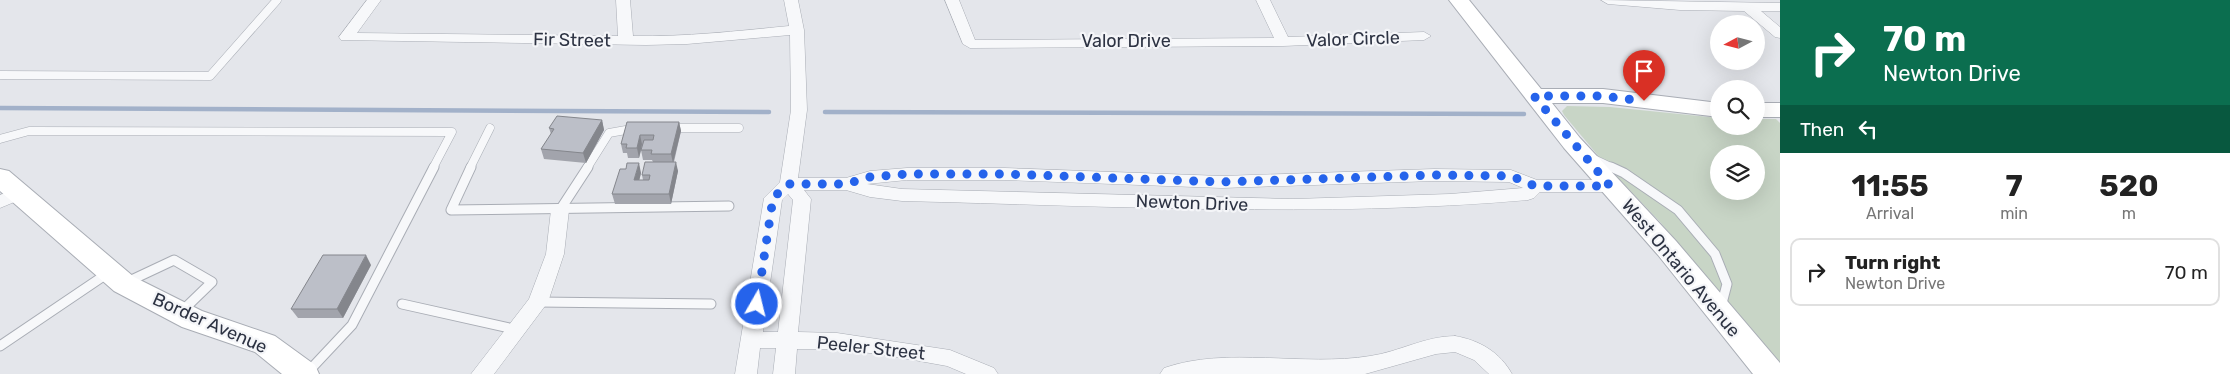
<!DOCTYPE html>
<style>
body{margin:0;font-family:Rubik,sans-serif;background:#f6f6f6;color:#222;height:100vh;display:flex;flex-direction:column;font-size:19px;white-space:nowrap}
*{box-sizing:border-box;margin:0}
p{font-size:16px;color:#767676}
.icon{flex:none;width:28px;height:28px;fill:none;stroke:currentColor;stroke-width:2;stroke-linecap:round;stroke-linejoin:round}
.map{position:relative;flex:1;overflow:hidden}
.details{display:flex;flex-direction:column;background:#fff;width:450px}
.details>*{flex:none}
.hud{background:#0b6e4f;color:#fff;overflow:hidden}
.needle{width:32px;rotate:263deg}
.fabs{position:absolute;left:1710px;top:15px;display:grid;gap:10px}
.fabs a{display:grid;place-items:center;width:55px;height:55px;border-radius:50%;background:#fff;box-shadow:0 5px 20px #0002;font-size:25px}
.pin{position:absolute;display:grid;place-items:center;width:42px;height:42px;color:#fff;margin:-51px -21px;border-radius:50% 50% 50% 0;rotate:-45deg;box-shadow:0 0 5px #0007}
.pin .icon{rotate:45deg}
.me{position:absolute;width:55px;margin:-28px;rotate:8deg;stroke-linejoin:round;filter:drop-shadow(0 0 4px #0008)}
.turn{display:flex;align-items:center;gap:18px;height:105px;padding:0 20px;font-size:22px}
.turn .icon{width:65px;height:65px;stroke-width:2.5}
.turn b{display:block;font-size:35px;line-height:42px}
.then{display:flex;align-items:center;height:48px;padding:0 20px;background:#0003;gap:10px;font-size:19px}
.eta{display:flex;justify-content:space-evenly;align-items:center;height:85px;text-align:center}
.eta b{font-size:30px;font-weight:700;line-height:35px}
ul{padding:0;list-style:none}
li{display:flex;align-items:center;gap:15px;height:68px;margin:0 10px 8px;padding:0 10px;border:2px solid #e0e0e0;border-radius:10px}
li div{flex:1}
li b{display:block;font-size:19px}
li em{font-style:normal}
main{display:flex;flex:1;min-height:0}
.map>svg:first-child{display:block}
.green{fill:#c8d5c6;fill-rule:evenodd}
.lines{fill:none;stroke-linecap:round;stroke-linejoin:round}
.stream{stroke:#a2b1c9;stroke-width:4.5}
.lane-far1-casing{stroke:#a9adb5;stroke-width:9}
.lane-casing{stroke:#a9adb5;stroke-width:11}
.street-casing{stroke:#a9adb5;stroke-width:1}
.secondary-casing{stroke:#a9adb5;stroke-width:2}
.lane-far1{stroke:#f7f8fa;stroke-width:8}
.lane{stroke:#f7f8fa;stroke-width:9}
.street{fill:#f7f8fa;fill-rule:evenodd}
.secondary{fill:#fff;fill-rule:evenodd}
.wall{fill:#a2a4ac}
.shaded-wall{fill:#84868c}
.building{fill:#bcbfc8;stroke:#84868c}
.route{stroke:#2563eb;stroke-width:9;stroke-dasharray:0 16.2}
.labels{text-anchor:middle;dominant-baseline:central;stroke-width:4.5;stroke-linejoin:round;paint-order:stroke}
.street-label{font-size:18px;fill:#2d3343;stroke:#f4f5f8}
</style>
<main>
<div class="map">
<svg width="1780" height="374" viewBox="0 0 1780 374">
<rect width="100%" height="100%" fill="#e4e6eb"/>
<path class="green" d="M1567 106 1610 107 1719 118V126H1756V119H1776L1780 123V362L1660 222 1606 165 1564 115 1562 111ZM1719 154H1756V191H1719Z"/>
<g class="lines">
<g class="stream">
<polyline points="0,108 769,112"/>
<polyline points="825,112 1524,114"/>
</g>
<defs>
<g id="lane-far1">
<polyline points="0,75 210,76 277,0"/>
<polyline points="670,128 739,128"/>
<polyline points="0,139 29,131 452,132 433,168"/>
<polyline points="1594,159 1613,168"/>
<polyline points="470,168 490,128"/>
<polyline points="587,168 609,133 637,128"/>
</g>
<g id="lane">
<polyline points="471,167 451,210 729,206"/>
<polyline points="1611,167 1624,173 1678,210 1715,254 1727,284 1721,307"/>
<polyline points="560,210 588,167"/>
<polyline points="125,283 174,260 212,282 180,313"/>
<polyline points="538,302 711,304"/>
<polyline points="402,304 518,330"/>
<polyline points="0,346 108,273"/>
<polyline points="306,374 352,325 434,167"/>
</g>
<g id="street">
<path d="M367 0H381L357 33 618 36 616 0H630L633 36C685 37 737 31 789 26L784 0H798L804 30 807 110 798 178H846L870 171 907 168H1005L1222 176 1434 169 1511 170 1537 180H1610L1616 182 1619 186 1616 190 1610 192H1540L1534 198 1528 200C1319 218 1112 206 902 201L870 197 846 190H804L811 199 798 332 837 333 950 350 994 368 998 374H966L947 366 886 355 837 349H797L795 374H773L776 348H760L757 374H735L764 198 780 182 791 110 790 35 687 44 646 45 341 40 339 37ZM907 180H1005L1222 188 1434 181 1509 182 1523 188 1450 194 1294 199 902 189 867 184ZM788 194 793 200 778 332H763L782 200Z"/>
<polygon points="945,0 959,0 975,40 1274,38 1256,0 1270,0 1288,37 1424,32 1431,36 1424,40 1283,46 970,48 963,44"/>
<polygon points="1601,0 1780,3 1780,11 1761,11 1780,27 1780,38 1775,37 1744,11 1680,10 1608,4"/>
<polygon points="18,188 24,190 27,194 24,198 0,208 0,195"/>
<polygon points="560,204 566,206 569,210 564,254 548,302 494,374 471,374 529,299 546,254 551,210 554,206"/>
<path d="M1455 336C1479 340 1500 352 1512 374H1489L1474 360 1455 352 1436 354 1365 374H1160L1164 368C1227 346 1303 367 1370 356 1399 352 1425 336 1455 336Z"/>
</g>
<g id="secondary">
<polygon points="1449,0 1469,0 1541,89 1603,89 1719,103 1719,117 1603,103 1552,103 1580,138 1676,241 1780,363 1780,374 1753,374 1658,255 1564,148"/>
<rect x="1756" y="103" width="24" height="14"/>
<polygon points="0,169 9,171 134,277 202,311 275,336 315,365 319,374 282,374 255,352 182,327 114,291 0,191"/>
</g>
</defs>
<use href="#lane-far1" class="lane-far1-casing"/>
<use href="#lane" class="lane-casing"/>
<use href="#street" class="street-casing"/>
<use href="#secondary" class="secondary-casing"/>
<use href="#lane-far1" class="lane-far1"/>
<use href="#lane" class="lane"/>
<use href="#street" class="street"/>
<use href="#secondary" class="secondary"/>
</g>
<g class="wall">
<polygon points="602,120 604,130 586,163 544,159 541,149 551,134 549,128"/>
<polygon points="627,122 679,122 681,131 674,162 678,171 671,204 615,204 612,194 641,173 639,180 643,180 642,175 653,162 652,160 643,160 641,150 643,144 639,158 628,158 627,153 623,153 621,144"/>
<polygon points="371,265 343,318 298,318 291,309"/>
</g>
<g class="shaded-wall">
<polygon points="602,120 604,130 586,163 583,153"/>
<polygon points="679,122 681,131 673,163 671,154"/>
<polygon points="640,135 642,144 639,158 637,148"/>
<polygon points="676,162 678,171 671,204 669,194"/>
<polygon points="639,163 641,173 637,190 634,180"/>
<polygon points="366,255 371,265 343,318 337,309"/>
</g>
<g class="building">
<polygon points="557,116 602,120 583,153 541,149 554,129 549,128"/>
<polygon points="627,122 679,122 671,154 651,154 652,150 641,150 644,140 653,140 654,135 640,135 637,148 626,148 627,144 621,144"/>
<polygon points="645,162 676,162 669,194 612,194 620,169 626,169 627,163 639,163 634,180 649,180 650,175 642,175"/>
<polygon points="323,255 366,255 337,309 291,309"/>
</g>
<g class="lines">
<polyline class="route" points="757,304 773,198 788,184 846,184 870,177 907,174 1005,174 1222,182 1434,175 1511,176 1535,186 1610,186 1534,96 1602,96 1644,101"/>
</g>
<g class="labels">
<g class="street-label">
<text transform="translate(1353 39) rotate(-2)">Valor Circle</text>
<text transform="translate(572 40) rotate(1)">Fir Street</text>
<text x="1126" y="41">Valor Drive</text>
<text transform="translate(1192 203) rotate(2)">Newton Drive</text>
<text transform="translate(1681 268) rotate(50)">West Ontario Avenue</text>
<text transform="translate(210 323) rotate(24)">Border Avenue</text>
<text transform="translate(871 348) rotate(6)">Peeler Street</text>
</g>
</g>
</svg>
<div class="fabs">
<a><svg class="needle" viewBox="-14 -14 28 28"><path d="M0-13l5 13h-10z" fill="#e53935"/><path d="M0 13l5-13h-10z" fill="#767676"/></svg></a>
<a><svg class="icon" aria-label="search" viewBox="0 0 24 24"><circle cx="10" cy="10" r="6"/><path d="M15 15l6 6"/></svg></a>
<a><svg class="icon" aria-label="layers" viewBox="0 0 24 24"><path d="M12 4l9 5-9 5-9-5zM3 14l9 5 9-5"/></svg></a>
</div>
<div class="pin" style="left:1644px;top:101px;background:#d93025"><svg class="icon" aria-label="arrive" viewBox="0 0 24 24"><path d="M6 21V4h12l-3 4 3 4H6"/></svg></div>
<svg class="me" style="left:757px;top:304px" viewBox="-20 -20 40 40"><circle r="17" fill="#2563eb" stroke="#fff" stroke-width="3"/><path d="M0-11L8 9 0 5-8 9z" fill="#fff"/></svg>
</div>
<section class="details">
<div class="hud">
<div class="turn"><svg class="icon" aria-label="right" viewBox="0 0 24 24"><path d="M7 20v-9h11M14 6l5 5-5 5"/></svg><div><b>70 m</b>Newton Drive</div></div>
<div class="then">Then<svg class="icon" aria-label="left" viewBox="0 0 24 24"><path d="M17 20v-9H6M10 6l-5 5 5 5"/></svg></div>
</div>
<div class="eta">
<div><b>11:55</b><p>Arrival</p></div>
<div><b>7</b><p>min</p></div>
<div><b>520</b><p>m</p></div>
</div>
<ul>
<li><svg class="icon" aria-label="right" viewBox="0 0 24 24"><path d="M7 20v-9h11M14 6l5 5-5 5"/></svg><div><b>Turn right</b><p>Newton Drive</p></div><em>70 m</em></li>
</ul>
</section>
</main>
